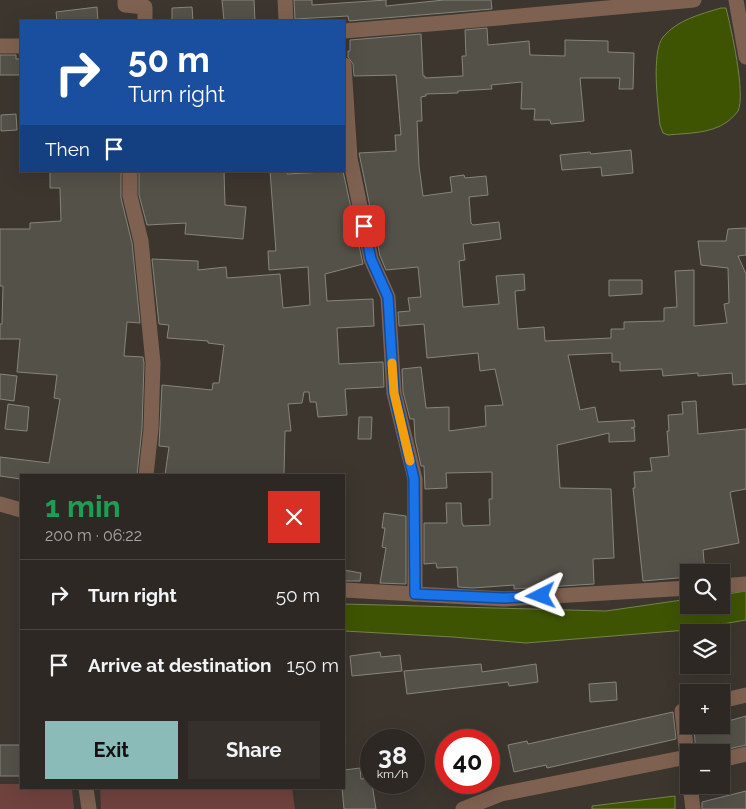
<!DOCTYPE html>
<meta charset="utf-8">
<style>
body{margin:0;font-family:Raleway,sans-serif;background:#35302b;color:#f1f3f6;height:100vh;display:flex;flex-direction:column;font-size:19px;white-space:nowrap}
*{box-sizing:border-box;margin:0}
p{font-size:16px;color:#a7a6a6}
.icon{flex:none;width:28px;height:28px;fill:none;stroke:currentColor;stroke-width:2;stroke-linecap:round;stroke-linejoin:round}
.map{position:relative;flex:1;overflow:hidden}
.drawer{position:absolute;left:20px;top:474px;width:325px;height:315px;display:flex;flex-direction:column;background:#2d2823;border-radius:0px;box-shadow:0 5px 20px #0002,0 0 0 1px #484441}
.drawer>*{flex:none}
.hud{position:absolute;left:20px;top:20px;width:325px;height:152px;border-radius:0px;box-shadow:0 5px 20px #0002,0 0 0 1px #484441;background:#1a4fa0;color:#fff;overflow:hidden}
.fabs{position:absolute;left:680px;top:564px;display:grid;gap:10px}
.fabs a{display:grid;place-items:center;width:50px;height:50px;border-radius:0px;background:#2d2823;box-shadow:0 5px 20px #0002,0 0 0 1px #484441;font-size:25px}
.speed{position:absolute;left:360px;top:729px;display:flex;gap:10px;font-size:25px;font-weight:700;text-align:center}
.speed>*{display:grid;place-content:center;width:65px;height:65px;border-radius:50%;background:#2d2823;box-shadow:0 5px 20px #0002,0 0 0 1px #484441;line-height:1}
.speed small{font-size:12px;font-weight:400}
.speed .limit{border:8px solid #d22;background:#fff;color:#111}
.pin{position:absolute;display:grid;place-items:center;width:42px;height:42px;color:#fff;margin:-21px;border-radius:10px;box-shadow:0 2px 8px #0006}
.me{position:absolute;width:55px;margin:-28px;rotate:267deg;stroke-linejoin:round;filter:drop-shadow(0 0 4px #0008)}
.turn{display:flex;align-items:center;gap:18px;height:105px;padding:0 25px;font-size:22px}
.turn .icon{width:65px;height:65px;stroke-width:2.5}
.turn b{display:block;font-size:35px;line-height:42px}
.then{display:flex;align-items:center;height:48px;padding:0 25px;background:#0003;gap:10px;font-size:19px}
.round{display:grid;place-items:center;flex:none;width:52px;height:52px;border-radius:0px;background:#35302b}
.summary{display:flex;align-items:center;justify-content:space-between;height:85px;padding:0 25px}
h1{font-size:30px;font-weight:700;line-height:38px;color:#1e9e55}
.action{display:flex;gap:10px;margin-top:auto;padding:10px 25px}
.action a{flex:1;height:58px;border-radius:0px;background:#8bbbb9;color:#111;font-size:20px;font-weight:700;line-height:58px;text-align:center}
.action a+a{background:#35302b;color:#f1f3f6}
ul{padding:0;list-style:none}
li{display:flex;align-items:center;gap:15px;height:70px;padding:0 25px;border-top:1px solid #484441}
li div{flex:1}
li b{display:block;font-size:19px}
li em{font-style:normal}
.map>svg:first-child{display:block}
.green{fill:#70423e}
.water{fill:#3e5403;stroke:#758349}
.building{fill:#535148;stroke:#87857b}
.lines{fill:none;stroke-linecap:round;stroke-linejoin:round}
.minor{stroke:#7f6151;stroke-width:15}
.route-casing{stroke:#114b97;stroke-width:12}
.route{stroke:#1a73e8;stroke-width:9}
.slow{stroke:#f59e0b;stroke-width:9}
</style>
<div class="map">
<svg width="746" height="809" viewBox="0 0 746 809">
<rect width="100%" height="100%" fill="#3c362f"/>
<g class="green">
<polygon points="0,784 21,784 21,788 72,788 74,809 0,809"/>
<polygon points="100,788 292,788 295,809 101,809"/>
</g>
<g class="water">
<path d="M721 8H726C731 28 746 94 738 111 736 114 730 120 727 122 710 134 687 133 668 135L663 133 660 125C658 105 651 53 663 37 677 20 701 14 721 8Z"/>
<polygon points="746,591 746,620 687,630 526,643 453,637 344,631 344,604 606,611 689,599 689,605 721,605 721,595"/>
<polygon points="675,796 675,809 592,809 592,806"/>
</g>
<g class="building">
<polygon points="222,0 254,0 255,21 224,21"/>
<polygon points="294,0 312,0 312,5 386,0 386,6 444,0 491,0 492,9 349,21 348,16 295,19"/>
<polygon points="97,7 98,21 57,21 56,12"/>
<polygon points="192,7 193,21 172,21 172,8"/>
<polygon points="487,28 488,45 529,41 530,55 565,56 565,40 608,41 608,52 634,53 633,89 619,89 620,78 580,78 584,121 551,124 550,120 534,120 535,109 521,109 522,82 491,85 492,89 458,91 458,93 426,94 426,96 421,97 422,121 417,121 419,166 423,196 452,192 450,177 464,175 465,178 486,176 488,195 469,197 471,223 473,225 499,222 501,239 463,244 465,260 459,261 463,307 499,304 496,276 524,274 525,290 515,291 518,329 544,327 545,341 611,338 611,329 624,329 624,322 664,321 664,308 677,307 675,271 694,270 694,326 727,323 724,304 729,303 728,268 701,265 698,241 726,241 728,229 746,228 746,255 738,256 746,274 746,384 733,385 732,373 698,376 698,373 663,376 662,369 620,371 620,362 612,362 612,353 568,355 580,410 595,407 598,422 634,420 635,427 631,428 634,428 635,441 609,442 609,433 557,445 560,488 611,489 614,558 593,559 594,584 514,589 514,585 473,588 458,587 457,567 437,568 436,563 424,564 424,523 447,523 446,503 461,503 462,524 463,524 463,526 490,525 489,499 492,499 492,472 446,473 447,488 425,489 424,466 421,466 415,439 414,419 410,419 403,392 402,369 421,367 426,408 449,407 449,431 486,426 485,406 503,405 495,369 480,371 478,353 427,358 424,324 399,326 398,312 410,311 408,298 421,297 418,267 386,270 380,256 359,153 396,151 395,135 401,135 396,75 354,76 353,64 348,57 348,51 350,51 350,40 421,34 423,76 425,76 425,78 463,76 462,56 466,56 465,30"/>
<polygon points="0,55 16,55 16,59 21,59 21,75 0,75"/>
<polygon points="16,114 17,130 1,131 1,115"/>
<polygon points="631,150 633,173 602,176 601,167 562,170 560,155 590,152 591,154"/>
<polygon points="50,171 121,171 121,198 132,243 140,323 127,322 124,356 143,357 144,363 142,428 137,475 21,475 21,479 0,476 0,457 49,463 60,399 54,398 57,375 17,372 20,339 0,339 0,324 2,324 3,286 0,286 0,229 30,229 30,223 61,221 60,188 50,188"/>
<polygon points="139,171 224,171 225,205 246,207 243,239 185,234 186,223 147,225 139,195"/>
<polygon points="270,171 287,171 287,174 343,171 363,264 325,274 327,301 373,299 374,326 337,328 339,364 383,362 384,387 345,389 347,415 318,417 316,402 310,402 309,392 304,392 302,403 288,404 291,431 285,431 284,475 165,475 169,447 159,446 162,385 212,390 213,383 219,383 224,345 208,343 208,341 167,338 169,325 159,324 152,259 198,261 198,270 226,267 227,278 280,274 283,308 310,305 308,267 269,270 268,251 276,251"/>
<polygon points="609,280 642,280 642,294 609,296"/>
<polygon points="0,374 17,376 14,401 0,399"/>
<polygon points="696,401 698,434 746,429 746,489 730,492 739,543 703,550 705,572 689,572 689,577 643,581 633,488 635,488 634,472 652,471 650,458 669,456 667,431 669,431 668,415 683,414 682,402"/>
<polygon points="8,404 29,407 27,431 5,429"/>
<polygon points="359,417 372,417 371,439 358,439"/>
<polygon points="384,513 406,516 406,584 380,583 386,548 382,547 385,528 382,528"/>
<polygon points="344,570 361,573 360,581 344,581"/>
<polygon points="380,652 381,657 400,655 402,671 352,676 350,656"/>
<polygon points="481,664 482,672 536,664 538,682 509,686 508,682 407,694 404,671"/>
<polygon points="616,682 617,700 590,702 589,684"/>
<polygon points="673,712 676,739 547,768 546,765 514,772 508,745 527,741 528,744"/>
<polygon points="746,716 746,745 716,752 696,752 694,730 712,725 721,725 721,723"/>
<rect x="0" y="745" width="21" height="31"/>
<polygon points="360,768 361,779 371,778 376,809 344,809 342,788 344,788 344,770"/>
<polygon points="746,791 746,809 702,809 702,802"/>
</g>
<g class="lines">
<g class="minor">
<polyline points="125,0 125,5 145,7 145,21"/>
<polyline points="285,0 286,21"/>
<polyline points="736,0 746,57"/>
<polyline points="344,31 454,22 694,0"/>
<polyline points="0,46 21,46"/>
<polyline points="344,65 350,158 371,259 388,297 394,393 415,479 415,594"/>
<polyline points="130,171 130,196 141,241 153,363 151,429 146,475"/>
<polyline points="0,504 21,510"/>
<polyline points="721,586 746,584"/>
<polyline points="344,590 504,599 689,588"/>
<polyline points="721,701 746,695"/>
<polyline points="689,709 682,711 689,773"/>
<polyline points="721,760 746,754"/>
<polyline points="690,785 693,809"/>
<polyline points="86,788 89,809"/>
<polyline points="463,809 501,794 687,757"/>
</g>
</g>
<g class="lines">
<defs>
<polyline id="route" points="364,226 371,259 388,297 394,393 414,479 415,594 504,598 541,596"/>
</defs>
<use href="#route" class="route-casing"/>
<use href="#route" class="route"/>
<polyline class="slow" points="392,363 394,393 410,461"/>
</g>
</svg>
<div class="fabs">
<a><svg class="icon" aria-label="search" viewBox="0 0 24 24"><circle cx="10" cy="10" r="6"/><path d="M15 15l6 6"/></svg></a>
<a><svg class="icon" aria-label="layers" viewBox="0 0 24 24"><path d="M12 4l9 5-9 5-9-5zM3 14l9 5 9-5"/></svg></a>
<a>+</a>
<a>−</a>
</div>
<div class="speed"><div>38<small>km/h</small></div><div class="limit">40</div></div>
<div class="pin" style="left:364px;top:226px;background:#d93025"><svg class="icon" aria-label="arrive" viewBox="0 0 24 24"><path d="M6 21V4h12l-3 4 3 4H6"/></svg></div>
<svg class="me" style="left:541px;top:596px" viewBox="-20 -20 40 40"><path d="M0-17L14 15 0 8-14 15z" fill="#1a73e8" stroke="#fff" stroke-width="4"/></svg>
<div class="hud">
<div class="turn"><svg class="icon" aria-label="right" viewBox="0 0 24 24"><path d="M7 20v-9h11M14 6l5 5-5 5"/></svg><div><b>50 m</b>Turn right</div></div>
<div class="then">Then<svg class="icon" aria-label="arrive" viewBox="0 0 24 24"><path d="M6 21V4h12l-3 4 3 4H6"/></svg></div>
</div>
<section class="drawer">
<div class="summary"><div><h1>1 min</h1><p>200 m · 06:22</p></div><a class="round" style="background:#d93025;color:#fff"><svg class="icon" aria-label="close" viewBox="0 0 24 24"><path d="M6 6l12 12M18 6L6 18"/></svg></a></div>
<ul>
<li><svg class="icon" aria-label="right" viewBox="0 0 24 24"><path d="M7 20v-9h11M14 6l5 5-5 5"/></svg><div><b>Turn right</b></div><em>50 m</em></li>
<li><svg class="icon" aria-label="arrive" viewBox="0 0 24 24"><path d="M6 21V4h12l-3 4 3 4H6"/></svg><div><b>Arrive at destination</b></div><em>150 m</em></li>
</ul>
<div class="action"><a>Exit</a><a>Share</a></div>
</section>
</div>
